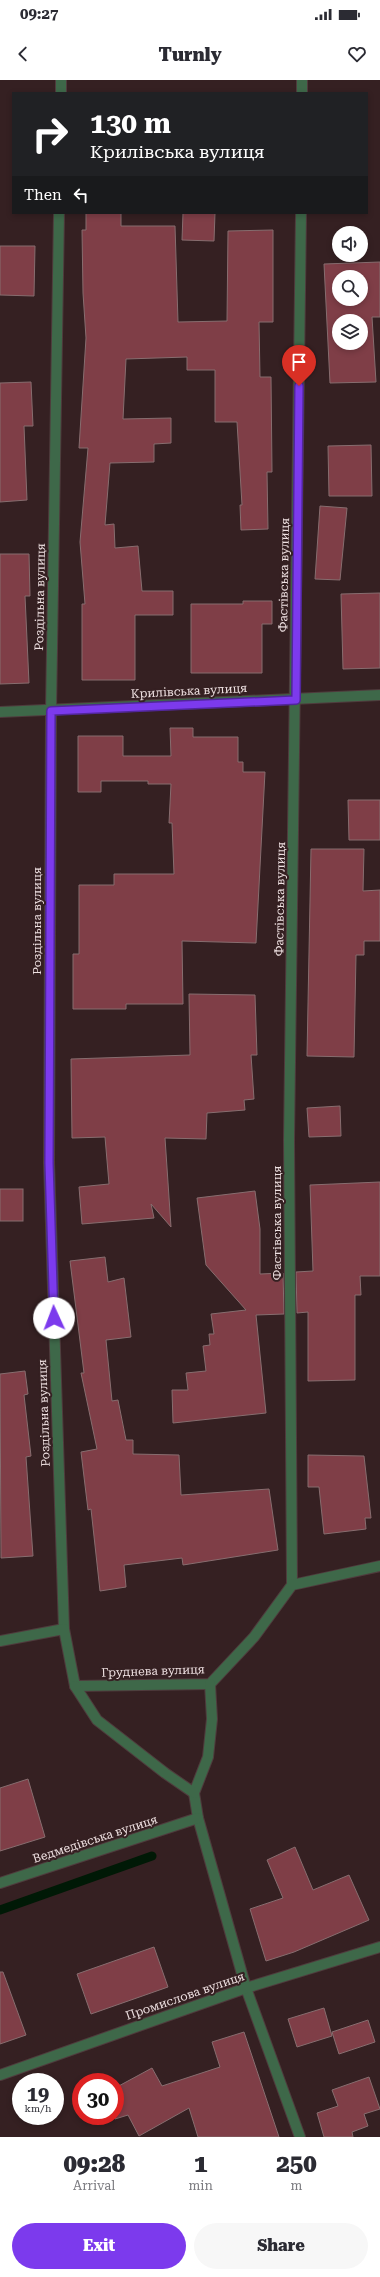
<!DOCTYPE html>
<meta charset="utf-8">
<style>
body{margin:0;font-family:"Roboto Serif",serif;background:#f7f7f7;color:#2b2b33;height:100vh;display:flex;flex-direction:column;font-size:15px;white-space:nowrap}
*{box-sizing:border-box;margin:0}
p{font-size:13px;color:#7c7c81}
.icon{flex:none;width:22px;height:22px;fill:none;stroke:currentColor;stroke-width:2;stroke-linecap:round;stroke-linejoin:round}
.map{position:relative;height:2057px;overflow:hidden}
.details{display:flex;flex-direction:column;background:#fff;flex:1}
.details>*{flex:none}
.top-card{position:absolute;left:12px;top:12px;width:356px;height:122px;border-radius:0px;box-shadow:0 2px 6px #0003;background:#202124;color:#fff;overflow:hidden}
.tools{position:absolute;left:332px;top:146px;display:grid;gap:8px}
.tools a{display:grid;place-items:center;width:36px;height:36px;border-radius:50%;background:#fff;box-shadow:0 2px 6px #0003;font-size:20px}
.speed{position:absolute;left:12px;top:1993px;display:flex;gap:8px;font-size:20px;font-weight:700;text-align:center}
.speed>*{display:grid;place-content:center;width:52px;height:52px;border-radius:50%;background:#fff;box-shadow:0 2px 6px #0003;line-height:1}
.speed small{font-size:10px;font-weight:400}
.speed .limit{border:6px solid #d22;background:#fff;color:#111}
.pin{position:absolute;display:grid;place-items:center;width:34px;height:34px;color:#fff;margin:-41px -17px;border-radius:50% 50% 50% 0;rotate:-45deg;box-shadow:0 0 4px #0007}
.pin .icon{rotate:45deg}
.me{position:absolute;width:44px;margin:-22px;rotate:358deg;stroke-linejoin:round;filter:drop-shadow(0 0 3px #0008)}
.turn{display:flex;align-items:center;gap:14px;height:84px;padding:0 12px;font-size:18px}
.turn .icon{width:52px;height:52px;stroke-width:2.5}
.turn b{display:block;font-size:28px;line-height:34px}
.then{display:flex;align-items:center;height:38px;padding:0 12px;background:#0003;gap:8px;font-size:15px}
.eta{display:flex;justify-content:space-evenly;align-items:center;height:68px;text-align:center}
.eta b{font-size:24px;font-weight:800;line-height:28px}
.action{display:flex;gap:8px;margin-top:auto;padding:8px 12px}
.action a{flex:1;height:46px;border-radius:24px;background:#7c3aed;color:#fff;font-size:16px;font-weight:800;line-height:46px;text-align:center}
.action a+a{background:#f7f7f7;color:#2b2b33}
.status{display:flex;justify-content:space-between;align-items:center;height:28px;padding:0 20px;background:#fff;direction:ltr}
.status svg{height:11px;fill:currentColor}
header{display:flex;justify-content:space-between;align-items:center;height:52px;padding:0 12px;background:#fff;font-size:18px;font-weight:800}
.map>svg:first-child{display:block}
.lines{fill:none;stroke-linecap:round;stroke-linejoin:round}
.stream{stroke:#001906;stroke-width:9}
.building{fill:#7f3e47;stroke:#876d6f;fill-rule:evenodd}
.minor-casing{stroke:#4f3b3d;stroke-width:12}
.minor{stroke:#3e6849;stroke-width:10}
.route-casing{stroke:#51269a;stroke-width:10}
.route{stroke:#7c3aed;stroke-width:7}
.labels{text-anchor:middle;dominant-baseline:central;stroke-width:4;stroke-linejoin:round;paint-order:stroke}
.street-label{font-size:12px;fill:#efe1e2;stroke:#352022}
</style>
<div class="status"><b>09:27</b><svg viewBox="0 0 49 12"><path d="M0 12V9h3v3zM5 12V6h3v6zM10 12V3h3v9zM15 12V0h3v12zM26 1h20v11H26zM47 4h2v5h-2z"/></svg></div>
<header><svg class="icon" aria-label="back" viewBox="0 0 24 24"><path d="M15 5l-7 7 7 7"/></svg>Turnly<svg class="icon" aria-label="heart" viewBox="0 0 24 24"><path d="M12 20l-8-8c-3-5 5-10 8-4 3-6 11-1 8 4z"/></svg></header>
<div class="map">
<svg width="380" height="2057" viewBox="0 0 380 2057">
<rect width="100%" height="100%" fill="#352022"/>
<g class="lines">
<polyline class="stream" points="0,1830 152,1776"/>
</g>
<g class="building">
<polygon points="86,133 121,133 121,146 175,146 178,242 227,241 228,151 273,150 273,242 259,242 260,297 271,297 272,392 267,392 268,449 241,450 240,425 242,425 237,342 215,342 215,290 187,290 187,277 126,279 123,339 171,338 171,363 154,364 154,382 110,383 105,445 114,444 115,468 138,466 142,511 173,511 173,535 135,535 135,600 82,600 82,524 85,524 80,462 88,368 79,368 86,258 83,213 82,150 86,150"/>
<polygon points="183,133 215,133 214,161 182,160"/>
<polygon points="0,166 35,166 34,216 0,215"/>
<path d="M380 182V237H372L376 302 330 303 324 184ZM339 197H361V219H339ZM339 241H361V263H339Z"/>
<polygon points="31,302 33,346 24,346 27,420 0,422 0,303"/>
<polygon points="371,365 372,416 329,416 328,366"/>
<polygon points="320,426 347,428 340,500 315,499"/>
<polygon points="0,474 29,474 30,516 25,516 29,603 0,604"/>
<polygon points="380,513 380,588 343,589 341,514"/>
<polygon points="243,521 272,521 272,544 262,544 262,593 191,593 191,524 243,524"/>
<polygon points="170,648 193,648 193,657 238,657 238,682 243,682 243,692 265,692 256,863 182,861 183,924 126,924 126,929 73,929 73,874 79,874 79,805 114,805 114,794 174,794 172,743 169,743 171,704 148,704 148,701 101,701 101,712 78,712 78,656 123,656 123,676 171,676"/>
<polygon points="348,720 380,720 380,760 349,760"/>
<polygon points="311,769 364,769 363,811 380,810 380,861 364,861 364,875 356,875 354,977 307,976"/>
<polygon points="189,914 255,915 257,975 251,975 254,1019 244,1020 245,1030 207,1033 206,1059 165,1058 171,1147 151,1124 154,1138 82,1144 79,1107 109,1104 105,1057 72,1058 71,979 190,975"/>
<polygon points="340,1026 341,1056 309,1057 307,1028"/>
<polygon points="380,1102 380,1196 360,1196 361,1215 355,1215 355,1300 308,1301 308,1232 297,1233 296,1192 313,1191 310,1105"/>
<rect x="0" y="1109" width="23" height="32"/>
<polygon points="255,1111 260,1149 260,1194 283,1193 284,1234 256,1235 266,1333 173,1343 172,1310 188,1310 186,1293 206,1291 203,1266 210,1265 209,1254 214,1254 211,1234 246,1230 206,1185 197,1118"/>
<polygon points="105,1177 108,1202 124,1198 131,1257 106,1260 112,1321 118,1320 126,1360 133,1360 133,1374 179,1375 181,1415 269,1409 278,1470 183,1485 182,1478 124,1485 126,1507 100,1511 91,1429 88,1430 81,1372 97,1369 81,1293 84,1293 70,1181"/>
<polygon points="25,1291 28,1314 24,1315 31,1376 26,1377 33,1476 1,1478 0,1294"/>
<polygon points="308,1375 364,1376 371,1438 365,1438 366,1449 324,1454 319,1407 308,1407"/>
<polygon points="28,1699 45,1757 0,1771 0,1708"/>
<polygon points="295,1767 313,1810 349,1795 369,1840 294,1872 266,1881 250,1829 283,1818 267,1780"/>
<polygon points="154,1867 168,1907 91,1934 77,1894"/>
<polygon points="0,1892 3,1892 26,1955 0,1964"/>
<polygon points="324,1928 332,1956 297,1967 288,1939"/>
<polygon points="368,1940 375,1962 339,1974 332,1952"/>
<polygon points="244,1952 279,2057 198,2057 189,2028 139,2056 128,2035 115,2039 115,2008 152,1988 162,2006 220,1987 212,1962"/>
<polygon points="369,1997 380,2029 364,2034 368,2046 352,2052 353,2057 324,2057 317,2033 338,2026 332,2010"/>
</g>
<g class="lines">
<defs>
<g id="minor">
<polyline points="61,13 61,0"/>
<polyline points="302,13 302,0"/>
<polyline points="59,133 51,631 49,1083 64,1549"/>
<polyline points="0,632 380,615"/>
<polyline points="292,1505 289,1060 301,133"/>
<polyline points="0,1561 64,1549 75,1606 210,1604 254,1557 292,1505 380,1486"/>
<polyline points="210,1604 212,1639 208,1677 194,1713 198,1738 246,1908 300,2057"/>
<polyline points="75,1606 97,1640 165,1693 194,1713"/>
<polyline points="0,1803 198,1738"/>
<polyline points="0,1995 246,1908 380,1867"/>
</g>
</defs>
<use href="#minor" class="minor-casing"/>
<use href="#minor" class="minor"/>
</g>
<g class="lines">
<defs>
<polyline id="route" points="54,1238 49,1083 51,631 296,620 299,306"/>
</defs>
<use href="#route" class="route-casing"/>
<use href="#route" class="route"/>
</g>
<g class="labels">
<g class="street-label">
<text transform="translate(284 495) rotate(-89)">Фастівська вулиця</text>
<text transform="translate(40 517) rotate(-89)">Роздільна вулиця</text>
<text transform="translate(189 611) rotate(-3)">Крилівська вулиця</text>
<text transform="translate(280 819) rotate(-89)">Фастівська вулиця</text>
<text transform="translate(37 841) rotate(-90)">Роздільна вулиця</text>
<text transform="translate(277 1143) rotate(-90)">Фастівська вулиця</text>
<text transform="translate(44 1333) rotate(-92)">Роздільна вулиця</text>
<text transform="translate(153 1591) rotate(-2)">Груднева вулиця</text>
<text transform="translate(95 1759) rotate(-18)">Ведмедівська вулиця</text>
<text transform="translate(185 1916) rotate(-19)">Промислова вулиця</text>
</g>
</g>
</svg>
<div class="tools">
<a><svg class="icon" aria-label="sound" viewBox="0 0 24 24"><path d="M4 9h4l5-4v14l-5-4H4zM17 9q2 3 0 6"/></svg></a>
<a><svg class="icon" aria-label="search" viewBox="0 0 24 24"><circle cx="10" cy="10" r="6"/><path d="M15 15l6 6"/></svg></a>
<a><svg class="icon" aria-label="layers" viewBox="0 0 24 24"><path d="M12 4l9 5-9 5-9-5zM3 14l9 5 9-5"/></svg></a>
</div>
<div class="speed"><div>19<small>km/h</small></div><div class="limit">30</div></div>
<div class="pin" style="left:299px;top:306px;background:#d93025"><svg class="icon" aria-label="arrive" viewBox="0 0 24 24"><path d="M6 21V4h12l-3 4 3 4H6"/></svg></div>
<svg class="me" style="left:54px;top:1238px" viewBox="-20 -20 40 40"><circle r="19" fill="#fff"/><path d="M0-13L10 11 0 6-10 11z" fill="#7c3aed"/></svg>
<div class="top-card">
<div class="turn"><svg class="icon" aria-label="right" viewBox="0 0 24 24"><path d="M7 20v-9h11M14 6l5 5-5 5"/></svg><div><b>130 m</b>Крилівська вулиця</div></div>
<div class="then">Then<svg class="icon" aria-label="left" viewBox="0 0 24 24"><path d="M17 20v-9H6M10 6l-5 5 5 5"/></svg></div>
</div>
</div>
<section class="details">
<div class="eta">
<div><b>09:28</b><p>Arrival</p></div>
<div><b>1</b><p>min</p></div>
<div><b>250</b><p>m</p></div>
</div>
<div class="action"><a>Exit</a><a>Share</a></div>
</section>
